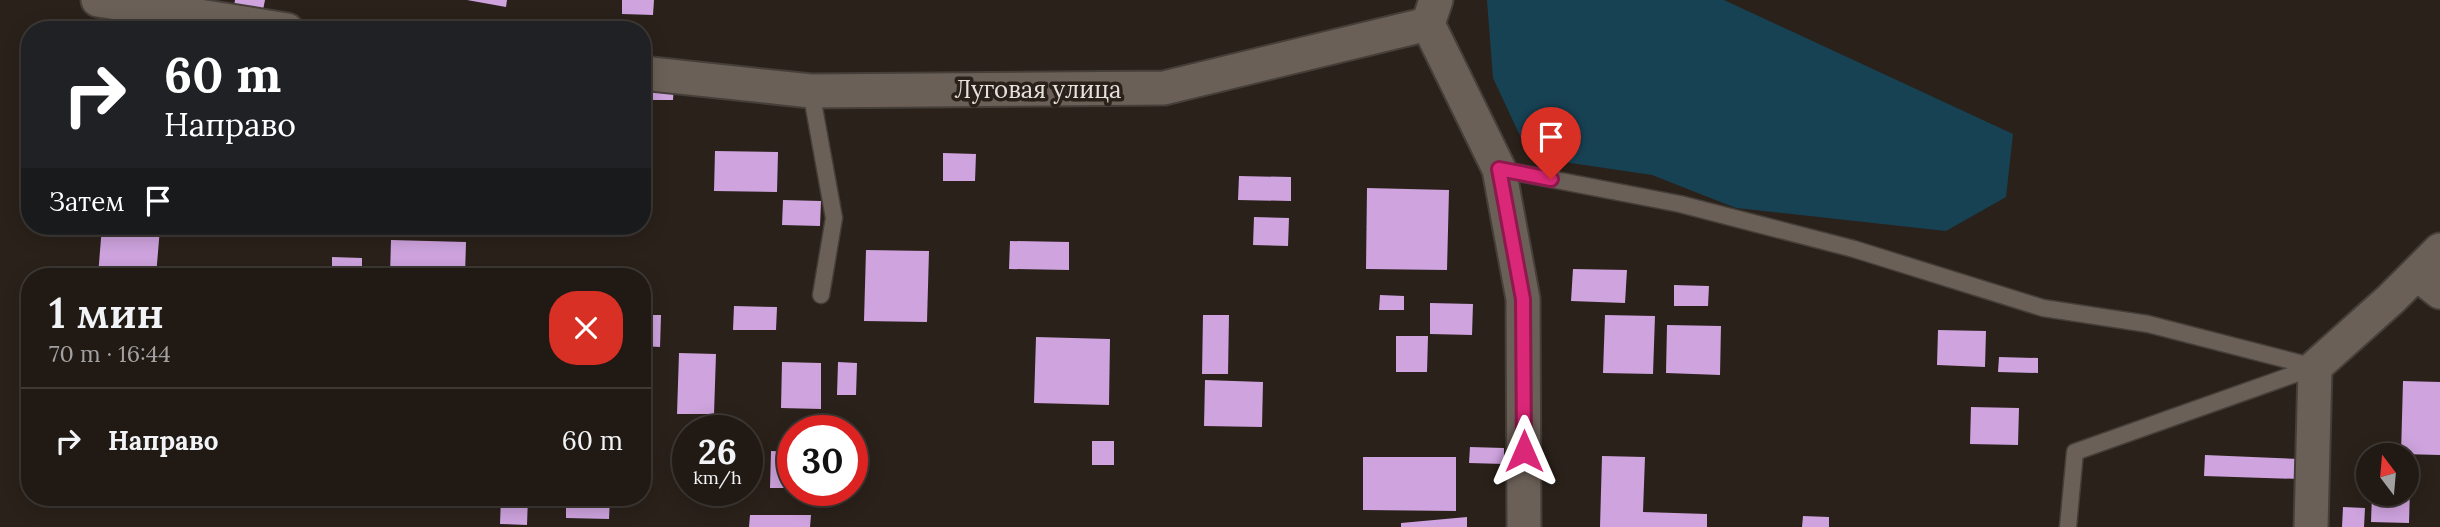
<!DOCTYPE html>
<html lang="ru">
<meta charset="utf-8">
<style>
body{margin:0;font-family:Lora,serif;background:#28221d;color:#f1f3f6;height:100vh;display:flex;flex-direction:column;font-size:26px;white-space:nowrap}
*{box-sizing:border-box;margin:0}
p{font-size:23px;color:#a2a0a0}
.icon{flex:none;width:38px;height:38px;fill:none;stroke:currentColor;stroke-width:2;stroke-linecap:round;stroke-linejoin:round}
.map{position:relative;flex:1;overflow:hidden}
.drawer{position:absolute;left:21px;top:268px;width:630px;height:238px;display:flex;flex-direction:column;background:#201914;border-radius:28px;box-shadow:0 4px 18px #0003,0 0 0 2px #3d3834}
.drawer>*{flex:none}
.guide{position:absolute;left:21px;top:21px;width:630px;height:214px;border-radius:28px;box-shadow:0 4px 18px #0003,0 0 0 2px #3d3834;background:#202124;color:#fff;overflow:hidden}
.needle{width:46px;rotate:344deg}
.controls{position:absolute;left:2356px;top:443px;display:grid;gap:14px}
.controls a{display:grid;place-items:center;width:63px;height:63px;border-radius:50%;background:#201914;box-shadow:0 4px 18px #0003,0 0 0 2px #3d3834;font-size:35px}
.speed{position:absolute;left:672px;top:415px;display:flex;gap:14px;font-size:35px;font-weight:700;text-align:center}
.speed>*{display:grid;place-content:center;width:91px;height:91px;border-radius:50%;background:#201914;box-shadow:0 4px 18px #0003,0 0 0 2px #3d3834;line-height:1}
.speed small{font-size:18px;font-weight:400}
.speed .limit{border:10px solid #d22;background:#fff;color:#111}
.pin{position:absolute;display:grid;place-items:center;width:60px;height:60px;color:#fff;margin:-72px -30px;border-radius:50% 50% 50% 0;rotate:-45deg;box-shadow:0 0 7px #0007}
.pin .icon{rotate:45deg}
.me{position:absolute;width:77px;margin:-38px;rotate:0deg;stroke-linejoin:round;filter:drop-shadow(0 0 5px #0008)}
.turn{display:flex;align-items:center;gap:24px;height:147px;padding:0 28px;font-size:32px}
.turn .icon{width:91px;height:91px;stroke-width:2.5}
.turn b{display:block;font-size:49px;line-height:60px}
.then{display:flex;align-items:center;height:66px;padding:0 28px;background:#0003;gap:14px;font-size:26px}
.round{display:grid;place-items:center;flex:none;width:74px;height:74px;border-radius:28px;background:#28221d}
.summary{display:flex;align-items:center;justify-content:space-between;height:119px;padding:0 28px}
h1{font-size:42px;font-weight:600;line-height:52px}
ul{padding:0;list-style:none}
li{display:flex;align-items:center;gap:21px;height:105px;padding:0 28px;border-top:2px solid #3d3834}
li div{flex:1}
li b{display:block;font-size:26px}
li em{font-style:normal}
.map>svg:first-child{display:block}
.water{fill:#174254}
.building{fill:#cea3de}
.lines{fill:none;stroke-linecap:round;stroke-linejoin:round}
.service-casing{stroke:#453e39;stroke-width:19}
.minor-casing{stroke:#453e39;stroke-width:37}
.service{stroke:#6b6057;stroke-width:16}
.minor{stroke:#6b6057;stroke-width:33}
.route-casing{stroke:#8e194d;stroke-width:18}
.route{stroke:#db2777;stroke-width:12}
.labels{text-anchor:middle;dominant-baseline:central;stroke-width:7;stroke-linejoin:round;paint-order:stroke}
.street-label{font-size:24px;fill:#e7e1dc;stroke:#2a211a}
</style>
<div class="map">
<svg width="2440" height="527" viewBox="0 0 2440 527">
<rect width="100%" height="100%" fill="#2a211a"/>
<polygon class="water" points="1487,0 1724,0 2013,134 2006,197 1946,231 1736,208 1652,175 1530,157 1493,78"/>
<g class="building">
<polygon points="235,0 265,0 263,10 234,6"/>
<polygon points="467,0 507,0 506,7"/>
<polygon points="622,0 654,0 653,15 622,14"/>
<polygon points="121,17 201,30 120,30"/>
<polygon points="642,85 674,85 673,100 642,100"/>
<polygon points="715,151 778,152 777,192 714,191"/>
<polygon points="943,153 976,154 975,181 943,181"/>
<polygon points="1239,176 1291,177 1291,201 1238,200"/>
<polygon points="1367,188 1449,190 1447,270 1366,269"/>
<polygon points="783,200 821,201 820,226 782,225"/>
<polygon points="1254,217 1289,218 1288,246 1253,245"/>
<polygon points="102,226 160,228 156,276 98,276"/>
<polygon points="391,240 466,242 465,276 390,276"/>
<polygon points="1010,241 1069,242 1069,270 1009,269"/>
<polygon points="866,250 929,251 927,322 864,321"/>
<polygon points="332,257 362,258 362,276 332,276"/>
<polygon points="171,266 208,268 207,276 170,276"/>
<polygon points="1573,269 1627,270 1625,303 1571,301"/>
<polygon points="1674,285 1709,286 1708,306 1674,306"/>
<polygon points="1380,295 1404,296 1404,310 1379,310"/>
<polygon points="1430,303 1473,304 1472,335 1430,334"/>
<polygon points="734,306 777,307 776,330 733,330"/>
<polygon points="642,315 661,315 660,347 642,346"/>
<polygon points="1203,315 1229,315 1228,374 1202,374"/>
<polygon points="1605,315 1655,316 1653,374 1603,373"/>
<polygon points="1667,325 1721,326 1720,375 1666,373"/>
<polygon points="1938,330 1986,331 1985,367 1937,365"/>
<polygon points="1396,336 1428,336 1427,372 1396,372"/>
<polygon points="1036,337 1110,339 1109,405 1034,403"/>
<polygon points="679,353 716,354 714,414 677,414"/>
<polygon points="1999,357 2038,358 2038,373 1998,372"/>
<polygon points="782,362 821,363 821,409 781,408"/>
<polygon points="838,362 857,363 856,395 837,395"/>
<polygon points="1205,380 1263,382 1262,427 1204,426"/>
<polygon points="2403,381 2440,382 2440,455 2401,454"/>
<polygon points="1971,407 2019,408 2018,445 1970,444"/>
<rect x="1092" y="441" width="22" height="24"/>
<polygon points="1470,447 1504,448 1504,464 1469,463"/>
<polygon points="771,451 793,452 793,488 770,488"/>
<polygon points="2205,455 2301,459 2300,479 2204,476"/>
<polygon points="1602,456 1645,457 1643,512 1707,514 1707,527 1600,527"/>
<polygon points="1363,457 1456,457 1456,511 1363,510"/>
<polygon points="2406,487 2410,488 2409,523 2371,522 2372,494 2406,494"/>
<polygon points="501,497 528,497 527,525 500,524"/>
<polygon points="566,497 610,497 609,519 566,518"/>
<polygon points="2343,507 2365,508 2364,527 2342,527"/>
<polygon points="750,515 811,515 810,527 749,527"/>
<polygon points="1803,516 1829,517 1829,527 1802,527"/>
<polygon points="1467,517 1467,527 1401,527 1401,523"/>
</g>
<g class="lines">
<defs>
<g id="service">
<polyline points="811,91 834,218 821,295"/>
<polyline points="1499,169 1680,204 1854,249 2043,308 2148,324 2315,367 2075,452 2068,527"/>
</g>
<g id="minor">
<polyline points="98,0 287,30"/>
<polyline points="1436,0 1428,24 1499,169 1523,299 1524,527"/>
<polyline points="642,73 811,91 1164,88 1428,24"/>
<polyline points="2417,274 2440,292"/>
<polyline points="2311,527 2315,367 2391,299 2440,250"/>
</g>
</defs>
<use href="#service" class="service-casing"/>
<use href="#minor" class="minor-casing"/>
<use href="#service" class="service"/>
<use href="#minor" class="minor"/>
</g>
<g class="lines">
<defs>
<polyline id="route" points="1524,451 1523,299 1499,169 1551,179"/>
</defs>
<use href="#route" class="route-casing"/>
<use href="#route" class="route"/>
</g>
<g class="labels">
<g class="street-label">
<text x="1038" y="89">Луговая улица</text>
</g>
</g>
</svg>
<div class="controls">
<a><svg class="needle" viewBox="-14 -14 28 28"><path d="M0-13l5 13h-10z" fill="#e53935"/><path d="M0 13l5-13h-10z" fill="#a2a0a0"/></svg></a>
</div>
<div class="speed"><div>26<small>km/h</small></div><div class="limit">30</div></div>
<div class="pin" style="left:1551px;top:179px;background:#d93025"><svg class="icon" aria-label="arrive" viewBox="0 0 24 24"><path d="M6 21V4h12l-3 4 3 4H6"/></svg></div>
<svg class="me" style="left:1524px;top:451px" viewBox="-20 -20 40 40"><path d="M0-17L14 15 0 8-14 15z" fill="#db2777" stroke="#fff" stroke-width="4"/></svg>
<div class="guide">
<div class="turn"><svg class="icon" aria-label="right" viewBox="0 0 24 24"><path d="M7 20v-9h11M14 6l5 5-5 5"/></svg><div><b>60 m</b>Направо</div></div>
<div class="then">Затем<svg class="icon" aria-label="arrive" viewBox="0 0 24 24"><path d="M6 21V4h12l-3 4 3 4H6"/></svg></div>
</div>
<section class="drawer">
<div class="summary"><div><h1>1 мин</h1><p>70 m · 16:44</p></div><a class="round" style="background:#d93025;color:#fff"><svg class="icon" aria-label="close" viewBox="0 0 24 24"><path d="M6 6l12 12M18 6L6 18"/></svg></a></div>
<ul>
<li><svg class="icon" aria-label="right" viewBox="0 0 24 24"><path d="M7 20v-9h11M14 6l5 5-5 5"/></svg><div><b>Направо</b></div><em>60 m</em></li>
</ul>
</section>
</div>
